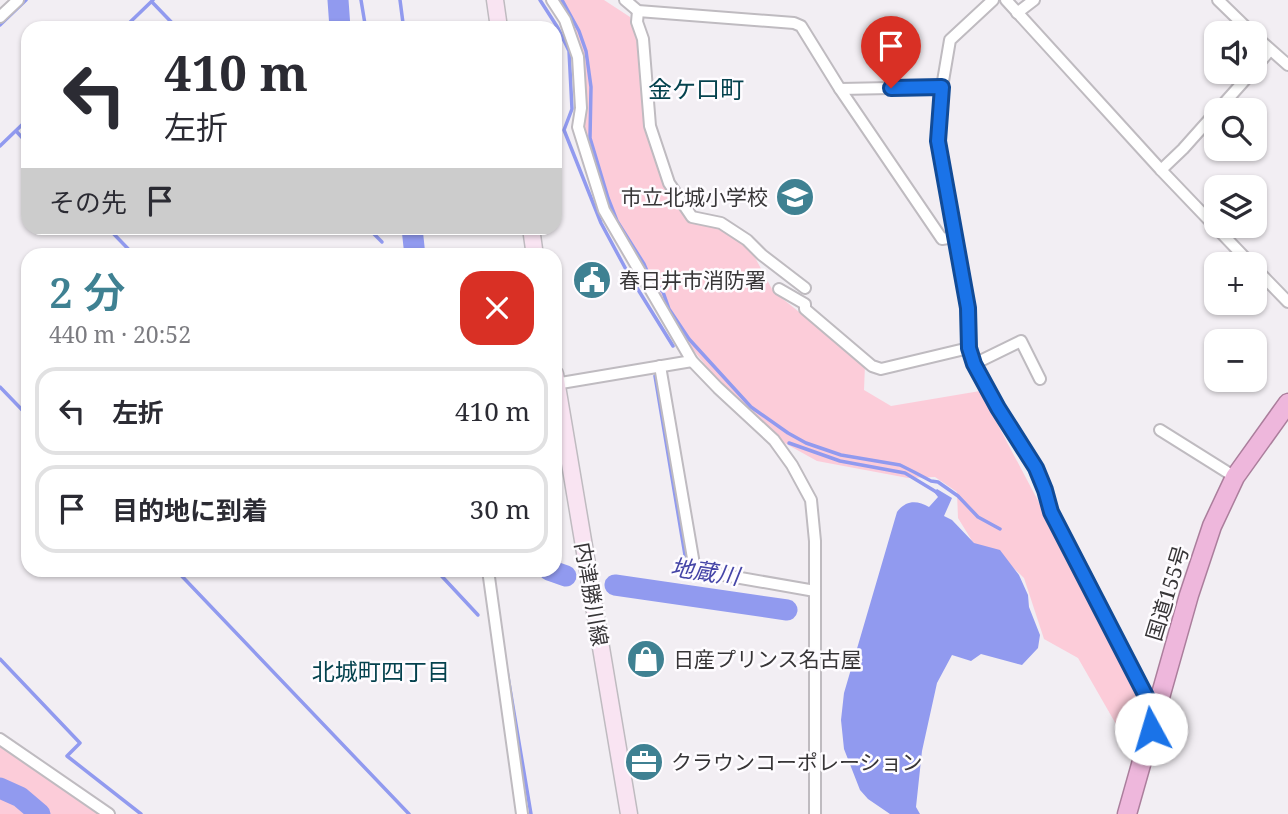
<!DOCTYPE html>
<html lang="ja">
<meta charset="utf-8">
<style>
body{margin:0;font-family:"Noto Serif","Noto Sans JP",serif;background:#f2f2f3;color:#2b2b33;height:100vh;display:flex;flex-direction:column;font-size:26px;white-space:nowrap}
*{box-sizing:border-box;margin:0}
p{font-size:23px;color:#7c7c81}
.icon{flex:none;width:38px;height:38px;fill:none;stroke:currentColor;stroke-width:2;stroke-linecap:round;stroke-linejoin:round}
.map{position:relative;flex:1;overflow:hidden}
.panel{position:absolute;left:21px;top:248px;width:541px;height:329px;display:flex;flex-direction:column;background:#fff;border-radius:21px;box-shadow:0 2px 5px #0004}
.panel>*{flex:none}
.top-card{position:absolute;left:21px;top:21px;width:541px;height:214px;border-radius:21px;box-shadow:0 2px 5px #0004;background:#fff;color:#2b2b33;overflow:hidden}
.tools{position:absolute;left:1204px;top:21px;display:grid;gap:14px}
.tools a{display:grid;place-items:center;width:63px;height:63px;border-radius:14px;background:#fff;box-shadow:0 2px 5px #0004;font-size:35px}
.pin{position:absolute;display:grid;place-items:center;width:60px;height:60px;color:#fff;margin:-72px -30px;border-radius:50% 50% 50% 0;rotate:-45deg;box-shadow:0 0 7px #0007}
.pin .icon{rotate:45deg}
.me{position:absolute;width:77px;margin:-38px;rotate:354deg;stroke-linejoin:round;filter:drop-shadow(0 0 5px #0008)}
.turn{display:flex;align-items:center;gap:24px;height:147px;padding:0 28px;font-size:32px}
.turn .icon{width:91px;height:91px;stroke-width:2.5}
.turn b{display:block;font-size:49px;line-height:60px}
.then{display:flex;align-items:center;height:66px;padding:0 28px;background:#0003;gap:14px;font-size:26px}
.round{display:grid;place-items:center;flex:none;width:74px;height:74px;border-radius:21px;background:#f2f2f3}
.head{display:flex;align-items:center;justify-content:space-between;height:119px;padding:0 28px}
h1{font-size:42px;font-weight:600;line-height:52px;color:#3f8192}
ul{padding:0;list-style:none}
li{display:flex;align-items:center;gap:21px;height:88px;margin:0 14px 10px;padding:0 14px;border:4px solid #e1e1e2;border-radius:21px}
li div{flex:1}
li b{display:block;font-size:26px}
li em{font-style:normal}
.map>svg:first-child{display:block}
.green{fill:#fcccd9}
.water{fill:#919aef}
.lines{fill:none;stroke-linecap:round;stroke-linejoin:round}
.stream{stroke:#919aef;stroke-width:3.5}
.river{stroke:#919aef;stroke-width:21}
.minor-casing{stroke:#bfbbc0;stroke-width:14}
.secondary-casing{stroke:#bfbbc0;stroke-width:19}
.trunk-casing{stroke:#ab7e9c;stroke-width:21}
.minor{stroke:#fff;stroke-width:10}
.secondary{stroke:#f9e4f2;stroke-width:16}
.trunk{stroke:#eeb7dc;stroke-width:18}
.route-casing{stroke:#114b97;stroke-width:18}
.route{stroke:#1a73e8;stroke-width:12}
.labels{text-anchor:middle;dominant-baseline:central;stroke-width:5;stroke-linejoin:round;paint-order:stroke}
.poi-label{font-size:21px;fill:#373537;stroke:#fefcff;text-anchor:start}
.street-label{font-size:21px;fill:#373537;stroke:#fefcff}
.water-label{font-size:23px;font-style:italic;fill:#4545a7;stroke:#fefcff}
.neighbourhood-label{font-size:23px;fill:#04424e;stroke:#fefcff}
.quarter-label{font-size:24px;fill:#04424e;stroke:#fefcff}
</style>
<div class="map">
<svg width="1288" height="814" viewBox="0 0 1288 814">
<rect width="100%" height="100%" fill="#f2eef3"/>
<g class="green">
<polygon points="559,0 604,0 630,17 637,42 644,128 664,185 689,222 717,227 751,250 773,291 865,365 864,390 891,406 980,391 1146,705 1132,752 1078,658 1044,639 1024,578 998,553 974,544 958,518 957,492 935,477 908,478 817,461 781,441 715,377 686,341 605,201 583,128 586,114 586,78 580,44 570,18"/>
<polygon points="0,743 102,814 0,814"/>
</g>
<path class="water" d="M937 489 952 498 944 516 952 520 974 543 1000 550 1019 575 1028 595 1029 607 1040 635 1038 648 1022 665 981 654 971 661 952 655 937 683 922 751 916 807 920 814H890L868 799 860 790 844 749 841 720 844 693 897 512C906 500 917 500 929 507L938 497 934 492Z"/>
<g class="lines">
<g class="stream">
<polyline points="361,0 365,24"/>
<polyline points="400,0 403,23 411,28"/>
<polyline points="540,0 558,28 569,51 572,109 564,130 601,223 629,275 673,346"/>
<polyline points="562,0 579,31 586,51 591,87 590,138 608,198 617,221 644,264 649,276 663,292 669,309 689,339 751,407 788,433 806,443 841,455 900,465 914,472 931,481 938,482 958,496 978,517 1000,529"/>
<polyline points="152,2 177,28"/>
<polyline points="0,25 26,0"/>
<polyline points="124,28 153,0"/>
<polyline points="16,131 28,144"/>
<polyline points="0,146 28,119"/>
<polyline points="108,228 135,256"/>
<polyline points="368,228 382,242"/>
<polyline points="655,376 686,561"/>
<polyline points="0,387 28,416"/>
<polyline points="789,443 840,461 905,473 938,493"/>
<polyline points="176,570 409,814"/>
<polyline points="436,570 478,615"/>
<polyline points="0,659 80,743 67,756 141,814"/>
<polyline points="507,671 531,814"/>
</g>
<g class="river">
<polyline points="338,0 340,28"/>
<polyline points="412,228 415,256"/>
<polyline points="549,570 566,576"/>
<polyline points="615,585 787,610"/>
<polyline points="0,788 20,797 40,814"/>
</g>
<defs>
<g id="minor">
<polyline points="552,0 565,20 578,57 581,108 578,127 604,210 692,361 718,388 774,440 792,465 811,500 815,541 815,814"/>
<polyline points="625,0 638,11 794,23 801,26 840,89 942,239 954,237"/>
<polyline points="993,0 950,40 942,87 938,141 968,308 969,348 974,364 997,408 1036,468 1045,490 1051,512 1147,698 1157,708"/>
<polyline points="1006,0 1161,170 1251,264"/>
<polyline points="1218,0 1252,33"/>
<polyline points="638,11 637,22 643,39 650,126 669,183 692,217 721,223 747,240 762,255 805,288"/>
<polyline points="1017,13 1034,0"/>
<polyline points="0,17 18,0"/>
<polyline points="1255,36 1288,65"/>
<polyline points="1255,68 1270,50"/>
<polyline points="840,89 942,87"/>
<polyline points="1218,110 1252,72"/>
<polyline points="1161,170 1183,149 1216,112"/>
<polyline points="1255,268 1288,302"/>
<polyline points="779,289 805,304 805,309 872,366 881,369 969,348"/>
<polyline points="974,364 1021,341 1040,379"/>
<polyline points="660,366 695,570 815,591"/>
<polyline points="555,384 692,361"/>
<polyline points="1160,430 1235,477"/>
<polyline points="488,570 522,814"/>
<polyline points="0,739 109,814"/>
</g>
<g id="secondary">
<polyline points="495,0 499,28"/>
<polyline points="531,228 535,256"/>
<polyline points="555,374 629,814"/>
</g>
<polyline id="trunk" points="1127,814 1189,595 1212,526 1235,477 1288,403"/>
</defs>
<use href="#minor" class="minor-casing"/>
<use href="#secondary" class="secondary-casing"/>
<use href="#trunk" class="trunk-casing"/>
<use href="#minor" class="minor"/>
<use href="#secondary" class="secondary"/>
<use href="#trunk" class="trunk"/>
</g>
<g class="lines">
<defs>
<polyline id="route" points="891,88 942,87 938,141 968,308 969,348 974,364 998,408 1036,468 1045,490 1051,512 1147,698 1157,708 1151,729"/>
</defs>
<use href="#route" class="route-casing"/>
<use href="#route" class="route"/>
</g>
<defs>
<symbol id="school-disc" viewBox="-11 -11 22 22"><circle r="9.5" fill="#3f8192" stroke="#fefcff"/><path d="M0-5L7-2L0 1L-7-2ZM-4 1L0 2.5L4 1V4Q0 6-4 4Z" fill="#fff"/></symbol>
<symbol id="civic-disc" viewBox="-11 -11 22 22"><circle r="9.5" fill="#3f8192" stroke="#fefcff"/><path d="M-.6-6.5H3V-4.5H.6V-3L4-1V1h2V6H-6V1h2V-1L-.6-3ZM-1.2 2.5V6h2.4V2.5Z" fill="#fff"/></symbol>
<symbol id="shop-disc" viewBox="-11 -11 22 22"><circle r="9.5" fill="#3f8192" stroke="#fefcff"/><path d="M-5-2.5h2.3a2.7 3.5 0 0 1 5.4 0H5L5.5 6h-11ZM-1.5-2.5h3a1.5 2.3 0 0 0-3 0Z" fill="#fff"/></symbol>
<symbol id="office-disc" viewBox="-11 -11 22 22"><circle r="9.5" fill="#3f8192" stroke="#fefcff"/><path d="M-6-3h4V-5.5h4V-3h4V5H-6ZM-1-4.5V-3h2v-1.5ZM-6 0V1H6V0Z" fill="#fff"/></symbol>
</defs>
<g fill-rule="evenodd">
<use href="#school-disc" x="773" y="175" width="44" height="44"/>
<use href="#civic-disc" x="570" y="258" width="44" height="44"/>
<use href="#shop-disc" x="624" y="637" width="44" height="44"/>
<use href="#office-disc" x="622" y="740" width="44" height="44"/>
</g>
<g class="labels">
<g class="poi-label">
<text x="768" y="197" text-anchor="end">市立北城小学校</text>
<text x="619" y="280">春日井市消防署</text>
<text x="673" y="659">日産プリンス名古屋</text>
<text x="671" y="762">クラウンコーポレーション</text>
</g>
<g class="street-label">
<text transform="translate(1167 593) rotate(-73)">国道155号</text>
<text transform="translate(592 594) rotate(80)">内津勝川線</text>
</g>
<g class="water-label">
<text transform="translate(705 571) rotate(8)">地蔵川</text>
</g>
<g class="neighbourhood-label">
<text x="381" y="671">北城町四丁目</text>
</g>
<g class="quarter-label">
<text x="696" y="88">金ケ口町</text>
</g>
</g>
</svg>
<div class="tools">
<a><svg class="icon" aria-label="sound" viewBox="0 0 24 24"><path d="M4 9h4l5-4v14l-5-4H4zM17 9q2 3 0 6"/></svg></a>
<a><svg class="icon" aria-label="search" viewBox="0 0 24 24"><circle cx="10" cy="10" r="6"/><path d="M15 15l6 6"/></svg></a>
<a><svg class="icon" aria-label="layers" viewBox="0 0 24 24"><path d="M12 4l9 5-9 5-9-5zM3 14l9 5 9-5"/></svg></a>
<a>+</a>
<a>−</a>
</div>
<div class="pin" style="left:891px;top:88px;background:#d93025"><svg class="icon" aria-label="arrive" viewBox="0 0 24 24"><path d="M6 21V4h12l-3 4 3 4H6"/></svg></div>
<svg class="me" style="left:1151px;top:729px" viewBox="-20 -20 40 40"><circle r="19" fill="#fff"/><path d="M0-13L10 11 0 6-10 11z" fill="#1a73e8"/></svg>
<div class="top-card">
<div class="turn"><svg class="icon" aria-label="left" viewBox="0 0 24 24"><path d="M17 20v-9H6M10 6l-5 5 5 5"/></svg><div><b>410 m</b>左折</div></div>
<div class="then">その先<svg class="icon" aria-label="arrive" viewBox="0 0 24 24"><path d="M6 21V4h12l-3 4 3 4H6"/></svg></div>
</div>
<section class="panel">
<div class="head"><div><h1>2 分</h1><p>440 m · 20:52</p></div><a class="round" style="background:#d93025;color:#fff"><svg class="icon" aria-label="close" viewBox="0 0 24 24"><path d="M6 6l12 12M18 6L6 18"/></svg></a></div>
<ul>
<li><svg class="icon" aria-label="left" viewBox="0 0 24 24"><path d="M17 20v-9H6M10 6l-5 5 5 5"/></svg><div><b>左折</b></div><em>410 m</em></li>
<li><svg class="icon" aria-label="arrive" viewBox="0 0 24 24"><path d="M6 21V4h12l-3 4 3 4H6"/></svg><div><b>目的地に到着</b></div><em>30 m</em></li>
</ul>
</section>
</div>
